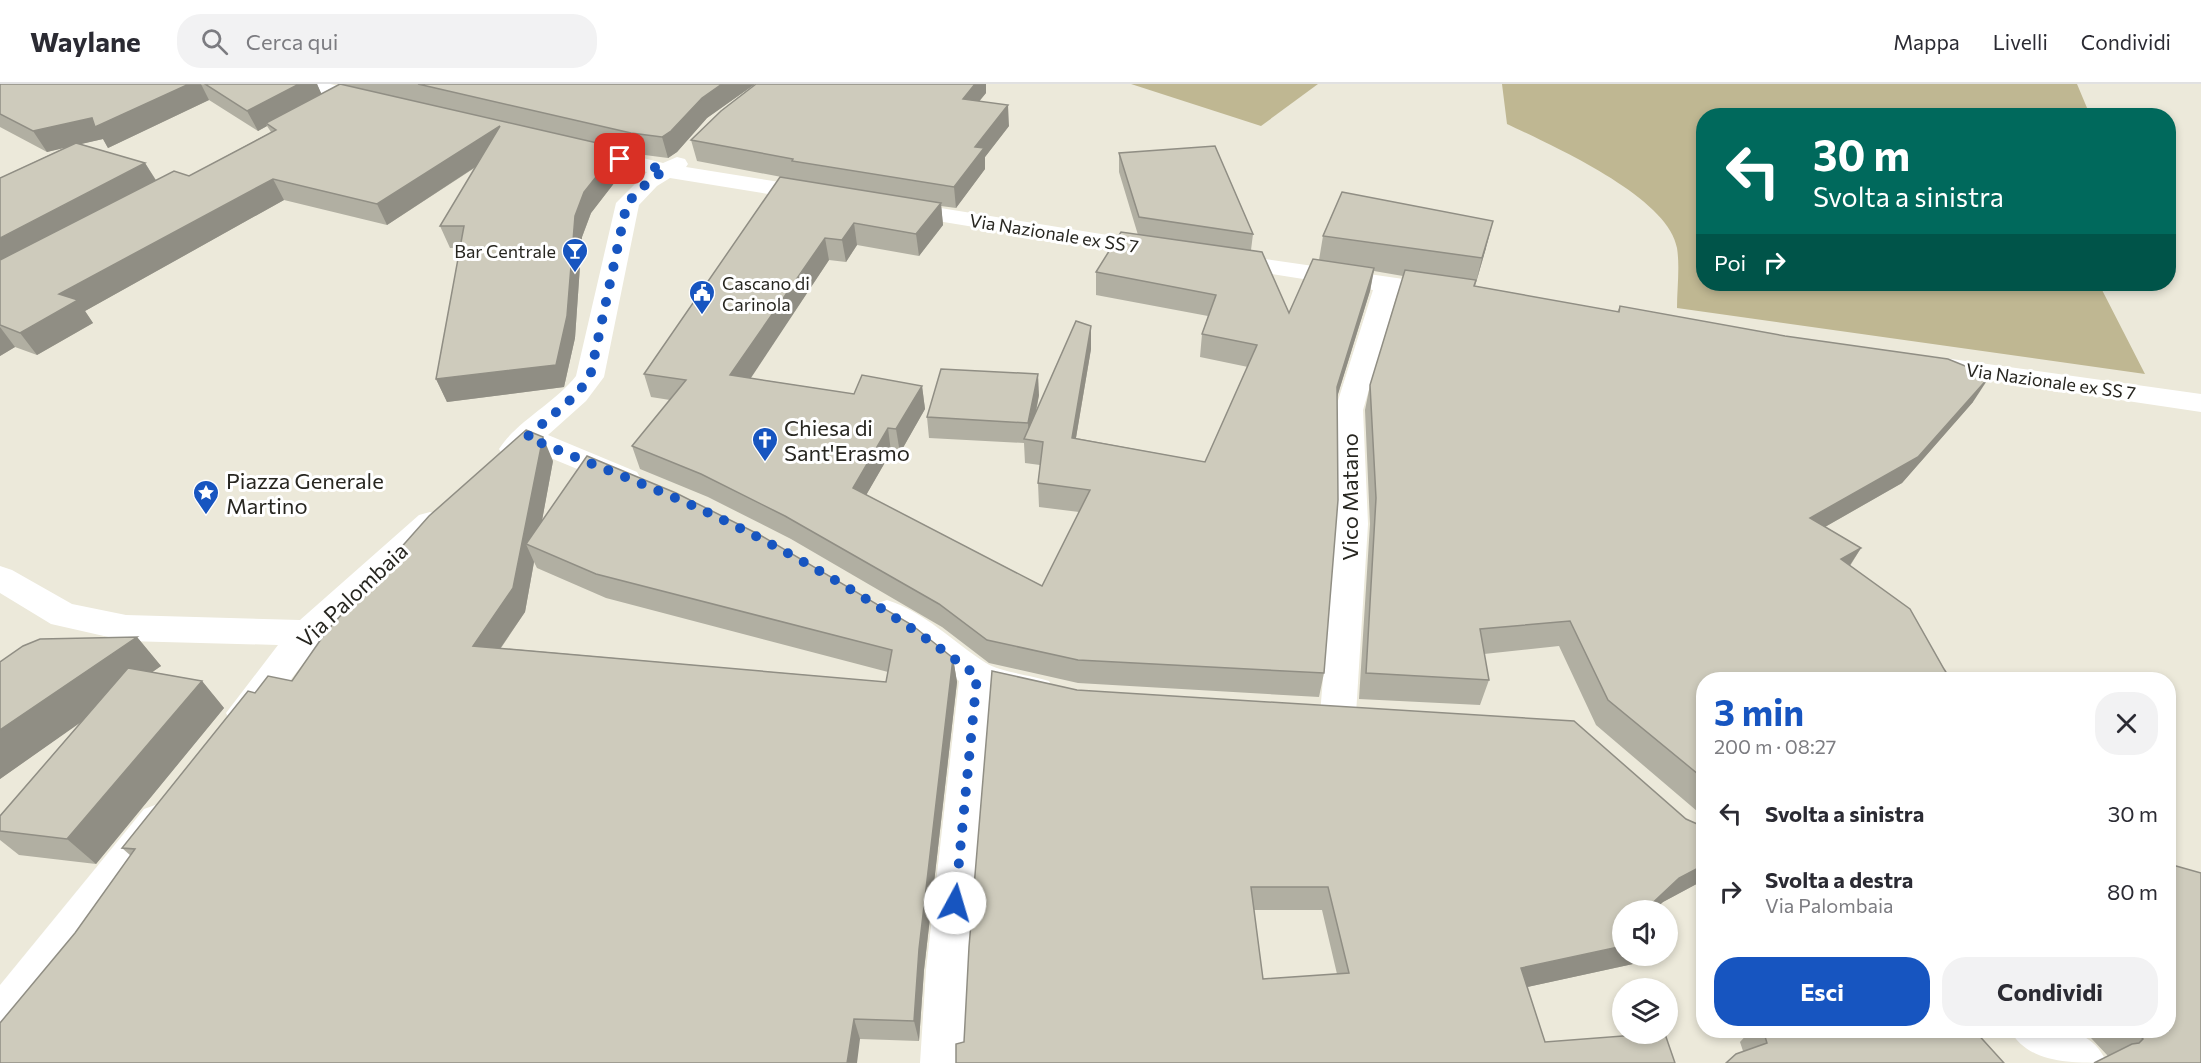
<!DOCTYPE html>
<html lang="it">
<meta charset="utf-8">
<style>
body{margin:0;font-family:Commissioner,sans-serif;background:#f2f2f3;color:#2b2b33;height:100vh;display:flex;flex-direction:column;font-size:22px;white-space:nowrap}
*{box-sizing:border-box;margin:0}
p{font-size:20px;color:#7c7c81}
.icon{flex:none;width:33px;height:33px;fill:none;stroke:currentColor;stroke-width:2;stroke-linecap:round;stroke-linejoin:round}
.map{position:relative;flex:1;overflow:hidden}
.sheet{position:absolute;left:1696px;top:588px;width:480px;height:366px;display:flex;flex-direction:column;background:#fff;border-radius:24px;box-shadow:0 3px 9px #0003}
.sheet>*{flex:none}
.hud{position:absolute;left:1696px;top:24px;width:480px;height:183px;border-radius:24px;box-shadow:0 3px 9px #0003;background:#00695c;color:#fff;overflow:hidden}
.tools{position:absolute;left:1612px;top:816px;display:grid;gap:12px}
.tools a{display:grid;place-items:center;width:66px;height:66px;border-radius:50%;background:#fff;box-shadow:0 3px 9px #0003;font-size:30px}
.pin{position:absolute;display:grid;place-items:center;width:51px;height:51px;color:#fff;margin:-26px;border-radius:12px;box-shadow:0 3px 9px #0006}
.me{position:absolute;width:66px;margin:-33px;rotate:6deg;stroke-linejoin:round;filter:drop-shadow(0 0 4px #0008)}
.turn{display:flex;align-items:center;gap:21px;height:126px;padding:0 18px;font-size:27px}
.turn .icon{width:78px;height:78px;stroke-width:2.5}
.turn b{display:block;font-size:42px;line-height:51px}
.then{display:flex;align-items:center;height:57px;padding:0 18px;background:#0003;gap:12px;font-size:22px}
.round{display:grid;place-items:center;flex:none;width:63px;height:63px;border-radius:24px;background:#f2f2f3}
.overview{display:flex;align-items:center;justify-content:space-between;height:102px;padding:0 18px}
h1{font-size:36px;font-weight:700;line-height:45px;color:#1755c0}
.cta{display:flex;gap:12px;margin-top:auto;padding:12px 18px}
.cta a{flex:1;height:69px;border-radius:24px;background:#1755c0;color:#fff;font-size:24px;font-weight:700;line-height:69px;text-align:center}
.cta a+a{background:#f2f2f3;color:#2b2b33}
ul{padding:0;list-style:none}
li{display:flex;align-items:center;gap:18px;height:78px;padding:0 18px}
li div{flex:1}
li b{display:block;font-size:22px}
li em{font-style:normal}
header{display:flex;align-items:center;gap:36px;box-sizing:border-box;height:84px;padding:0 30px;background:#fff;border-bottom:2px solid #e1e1e2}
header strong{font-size:28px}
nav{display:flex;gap:33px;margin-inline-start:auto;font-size:21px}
.search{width:420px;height:54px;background:#f2f2f3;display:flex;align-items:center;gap:15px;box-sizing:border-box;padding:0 21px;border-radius:24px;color:#7c7c81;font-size:22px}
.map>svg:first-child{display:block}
.green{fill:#bfb792}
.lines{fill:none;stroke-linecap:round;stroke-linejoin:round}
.minor{fill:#fff;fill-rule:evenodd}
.wall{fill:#b1afa2;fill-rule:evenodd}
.shaded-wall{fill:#908e84}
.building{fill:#cecbbc;stroke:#908e84;stroke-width:1.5;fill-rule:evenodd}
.route{stroke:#1755c0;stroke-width:10;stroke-dasharray:0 18}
.labels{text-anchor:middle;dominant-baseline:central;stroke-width:6;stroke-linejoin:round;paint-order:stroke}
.far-street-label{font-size:18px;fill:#272620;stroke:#fff}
.far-poi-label{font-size:18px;fill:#272620;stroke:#fff;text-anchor:end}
.poi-label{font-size:22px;fill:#272620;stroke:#fff;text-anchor:start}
.street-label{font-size:22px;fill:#272620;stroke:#fff}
</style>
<header>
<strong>Waylane</strong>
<div class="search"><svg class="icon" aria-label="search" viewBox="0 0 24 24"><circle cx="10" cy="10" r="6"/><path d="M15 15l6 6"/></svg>Cerca qui</div>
<nav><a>Mappa</a><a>Livelli</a><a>Condividi</a></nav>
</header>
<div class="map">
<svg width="2201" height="979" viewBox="0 0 2201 979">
<rect width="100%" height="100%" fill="#ece9da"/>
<g class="green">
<polygon points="1131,0 1318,0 1261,42"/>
<path d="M1502 0H2077L2090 31 1704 32V200H2112L2101 204 2145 290 1677 224C1677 205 1680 183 1677 164 1669 113 1551 61 1507 40Z"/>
</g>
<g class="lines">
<g class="minor">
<polygon points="295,0 330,0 378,12 381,16 378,20 371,22 298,4"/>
<path d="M579 58 663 79 677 73 685 75 688 80 686 83 817 104 825 106 829 111 825 116 817 118 670 94 657 102 639 121 604 293 586 317 548 351 637 388 641 395 637 402 626 405 531 366C522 374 515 375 503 372L499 365C517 337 555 319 576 292L616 119 647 88 571 70 568 65 571 60Z"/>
<polygon points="897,117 1157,159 1166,161 1169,166 1166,171 1157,173 889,129 885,124 889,119"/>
<polygon points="1223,169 1445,201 1454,204 1458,209 1454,214 1445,217 1397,210 1363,326 1368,440 1356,630 1351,640 1338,645 1325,640 1320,630 1336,440 1335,326 1373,206 1214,181 1211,176 1214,171"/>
<polygon points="1930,272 2201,310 2201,328 1920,286 1916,280 1920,274"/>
<polygon points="430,428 441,431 446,439 441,447 320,558 257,639 244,644 231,639 226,629 278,561 126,557 51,540 0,509 0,482 12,486 72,520 126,531 300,536 419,431"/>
<path d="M887 516C925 528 953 558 986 579 1000 588 1031 591 1049 597L1054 607 1049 617 1036 621 993 610 970 886 966 979H920L926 886 959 597 917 563 875 538 870 529 875 520Z"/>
<polygon points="158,720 172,725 178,737 172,749 16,950 0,957 0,901 144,725"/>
<path d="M2010 946C2048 946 2089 937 2107 979 2069 979 2028 979 2010 946Z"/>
</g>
</g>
<g class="wall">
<path d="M0 0H317L321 10 340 0H755L707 34 677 68 668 74 637 70 619 66 625 85 591 129 582 153 575 254 564 303 447 318 436 295 460 164H450L440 142 476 83 387 141 284 116 85 227 93 239 37 271 15 263 0 272V94L66 63 47 68 0 43ZM209 16 258 47 267 42 271 48 189 92 156 96 145 79 80 60 103 55 108 64Z"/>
<polygon points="986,9 979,17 1009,42 985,73 985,85 956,124 941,122 943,141 919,172 857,161 846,178 829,176 750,294 854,310 922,302 925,325 900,369 891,368 866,411 1042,502 1079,428 1039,423 1038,399 1040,381 1025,379 1024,359 929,354 927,333 1039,311 1036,329 1091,242 1091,265 1076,354 1205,378 1248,283 1200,273 1202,250 1208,232 1096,211 1096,188 1138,151 1119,88 1119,69 1253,150 1251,166 1289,229 1319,176 1323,152 1486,164 1475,202 1617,228 1620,222 1973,318 1902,399 1825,443 1861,464 1850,482 1704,596 1704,733 1596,641 1559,562 1484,570 1489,596 1480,621 1359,615 1370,440 1365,326 1370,301 1403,192 1374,187 1370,207 1337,313 1324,589 1319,613 1078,599 989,579 942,543 791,455 708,413 640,385 632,362 670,316 651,313 644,290 792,95 697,77 691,56"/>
<path d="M553 377 542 436 953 574 957 598 924 886 919 957 860 955 75 849 131 772 122 764 292 597ZM534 478 537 484 606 514 888 588 886 598 501 564 525 528Z"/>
<polygon points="137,553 161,582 152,588 202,597 224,624 96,780 19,771 0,756 0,732 83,636 0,695 0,578"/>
<path d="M1077 606 1686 735 1704 743V796L1663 818 1654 826H1623V872H1639L1633 880 1527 903 1545 958 1675 979 964 958ZM1254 826H1322L1337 890 1263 895Z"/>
<polygon points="1749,946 1974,946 1743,967 1740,958 1749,948"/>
<polygon points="2072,946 2169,946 2201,979 2108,972 2091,954 2079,948"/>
</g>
<g class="shaded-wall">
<polygon points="189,0 201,0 209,16 108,64 103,55 47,68 33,47"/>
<polygon points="299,0 317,0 323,13 266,39 267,42 258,47 247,27"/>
<polygon points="722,0 755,0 707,34 677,68 668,74 662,53 702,14"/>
<polygon points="975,0 986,0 986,9 964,36 963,15"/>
<polygon points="1008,21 1009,42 985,73 985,85 956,124 954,103 975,63"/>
<polygon points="500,42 507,62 387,141 377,120"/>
<polygon points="619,64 625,85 591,129 582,153 575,254 564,303 447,318 436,295 575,132 584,108"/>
<polygon points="145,79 158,100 0,183 0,154"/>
<polygon points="273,95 284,116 85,227 93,239 37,271 20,249 59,210"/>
<polygon points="941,119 943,141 919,172 916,150"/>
<polygon points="1493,137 1486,164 1475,202 1482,174"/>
<polygon points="854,139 857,161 846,178 842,156"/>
<polygon points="825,154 829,176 737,315 730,291"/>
<polygon points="1374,184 1370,207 1333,326 1337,303"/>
<polygon points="1091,242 1091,265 1072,377 1072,354"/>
<polygon points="0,243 15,263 0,272"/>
<polygon points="1038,290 1039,311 1030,356 1029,356 1028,339"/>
<polygon points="1990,292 1973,318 1902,399 1795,460 1810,434"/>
<polygon points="922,302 925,325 900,369 896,345"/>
<polygon points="888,344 891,368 857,427 853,404"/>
<polygon points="543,353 553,377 537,464 526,460 534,478 525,528 486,585 473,562"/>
<polygon points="1861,464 1844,490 1841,475"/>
<polygon points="137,553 161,582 0,695 0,646"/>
<polygon points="953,574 957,598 924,886 919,957 914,937 919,865"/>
<polygon points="202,597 224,624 96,780 67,755"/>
<polygon points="1704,781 1704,796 1663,818 1654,826 1645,826 1679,794"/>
<polygon points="1623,862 1623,872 1639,872 1633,880 1509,907 1521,884"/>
<polygon points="854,935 860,955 857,979 847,979"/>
</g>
<g class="building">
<polygon points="0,0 189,0 95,43 92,34 33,47 0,30"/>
<polygon points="205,0 299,0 247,27"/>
<polygon points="340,0 619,64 584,108 575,132 567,232 556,281 436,295 464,142 440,142 500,42 377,120 273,95 59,210 78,216 20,249 0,241 0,176 174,87 189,92 276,46 266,39"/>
<polygon points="418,0 722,0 702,14 671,47 662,53 631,49"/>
<polygon points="756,0 975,0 963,15 1008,21 975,63 984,64 954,103 792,77 793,75 691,56 721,27"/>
<polygon points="76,59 145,79 0,154 0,94"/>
<polygon points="1215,62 1253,150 1139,133 1119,69"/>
<polygon points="780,93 941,119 916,150 854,139 842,156 825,154 730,291 854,310 862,291 922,302 896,345 888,344 853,404 1042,502 1090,406 1038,399 1043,358 1024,355 1076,237 1091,242 1072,354 1205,378 1257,261 1202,250 1216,211 1096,188 1121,148 1262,168 1289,229 1313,175 1374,184 1337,303 1338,416 1324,589 1078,576 987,556 939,520 785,432 701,390 632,362 686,296 644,290"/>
<polygon points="1342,108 1493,137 1482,174 1323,152"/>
<polygon points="1405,186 1476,196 1474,202 1619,228 1620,222 1785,252 1948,275 1990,292 1918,373 1810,434 1861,464 1841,475 1910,525 1944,585 1951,596 1704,596 1704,695 1608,616 1570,537 1480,545 1489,596 1366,589 1376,414 1370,301"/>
<polygon points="941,285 1038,290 1028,339 927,333"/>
<polygon points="526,346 543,353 513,504 473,562 886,598 892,566 596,490 526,460 587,372 676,409 760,451 912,541 953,574 919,865 914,937 854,935 847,979 0,979 0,939 75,849 135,765 122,764 248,607 255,609 268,592 292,597 326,548 429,432"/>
<polygon points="137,553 0,646 0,578 23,562 40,555"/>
<polygon points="128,584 202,597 67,755 0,747 0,732"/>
<path d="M992 587 1077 606 1574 637 1686 735 1704 743V781L1679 794 1645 826H1623V862L1521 884 1545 958 1649 950H1665L1675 979H956V960L964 958 969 863ZM1251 803H1328L1349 889 1263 895Z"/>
<polygon points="2169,780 2201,789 2201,979 2094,979 2132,960 2139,959 2143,955 2135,946 2169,946"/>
<polygon points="1763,946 1974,946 2004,979 1726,979 1736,970 1767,959"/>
</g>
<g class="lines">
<path class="route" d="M620 75 665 86 649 97 627 119 590 293 576 311 527 353C583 377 640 398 696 423 790 466 895 528 977 592L955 819"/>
</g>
<defs>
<symbol id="bar-pin" viewBox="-11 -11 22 30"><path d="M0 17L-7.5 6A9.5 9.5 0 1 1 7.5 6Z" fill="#1755c0" stroke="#fff"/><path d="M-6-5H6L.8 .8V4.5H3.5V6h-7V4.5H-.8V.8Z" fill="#fff"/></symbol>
<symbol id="civic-pin" viewBox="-11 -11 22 30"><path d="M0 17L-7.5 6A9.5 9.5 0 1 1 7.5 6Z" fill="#1755c0" stroke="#fff"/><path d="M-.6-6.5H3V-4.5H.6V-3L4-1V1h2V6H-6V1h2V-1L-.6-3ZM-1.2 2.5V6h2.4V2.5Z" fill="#fff"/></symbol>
<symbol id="church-pin" viewBox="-11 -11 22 30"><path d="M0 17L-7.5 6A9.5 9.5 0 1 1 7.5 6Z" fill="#1755c0" stroke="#fff"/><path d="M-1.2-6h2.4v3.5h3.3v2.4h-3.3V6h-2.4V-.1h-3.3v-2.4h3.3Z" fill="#fff"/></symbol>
<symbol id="sight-pin" viewBox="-11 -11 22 30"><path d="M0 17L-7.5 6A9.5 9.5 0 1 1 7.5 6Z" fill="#1755c0" stroke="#fff"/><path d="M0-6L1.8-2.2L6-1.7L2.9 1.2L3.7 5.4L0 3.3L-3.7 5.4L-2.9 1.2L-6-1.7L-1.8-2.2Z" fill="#fff"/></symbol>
</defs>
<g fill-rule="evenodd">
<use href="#bar-pin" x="560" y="152" width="30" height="40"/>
<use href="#civic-pin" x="687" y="194" width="30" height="40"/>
<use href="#church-pin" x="750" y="341" width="30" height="40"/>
<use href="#sight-pin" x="191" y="394" width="30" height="40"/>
</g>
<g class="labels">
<g class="far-street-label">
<text transform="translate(1054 149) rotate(9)">Via Nazionale ex SS 7</text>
<text transform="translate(2051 297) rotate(8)">Via Nazionale ex SS 7</text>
</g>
<g class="far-poi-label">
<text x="556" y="167">Bar Centrale</text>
<text x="722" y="199" text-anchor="start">Cascano di<tspan x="722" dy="21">Carinola</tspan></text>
</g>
<g class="poi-label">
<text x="784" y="343">Chiesa di<tspan x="784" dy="25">Sant'Erasmo</tspan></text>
<text x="226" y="396">Piazza Generale<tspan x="226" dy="25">Martino</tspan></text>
</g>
<g class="street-label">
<text transform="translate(1349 413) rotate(-90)">Vico Matano</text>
<text transform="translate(352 511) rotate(-43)">Via Palombaia</text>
</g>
</g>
</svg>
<div class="tools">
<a><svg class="icon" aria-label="sound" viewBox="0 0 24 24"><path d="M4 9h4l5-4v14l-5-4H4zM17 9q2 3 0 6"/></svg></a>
<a><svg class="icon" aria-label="layers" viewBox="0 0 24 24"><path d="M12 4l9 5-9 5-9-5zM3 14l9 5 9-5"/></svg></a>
</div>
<div class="pin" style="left:620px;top:75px;background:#d93025"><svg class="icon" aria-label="arrive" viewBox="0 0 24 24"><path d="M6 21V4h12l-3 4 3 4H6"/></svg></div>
<svg class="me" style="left:955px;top:819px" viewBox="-20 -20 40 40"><circle r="19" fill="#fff"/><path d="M0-13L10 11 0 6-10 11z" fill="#1755c0"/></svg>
<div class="hud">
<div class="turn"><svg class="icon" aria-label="left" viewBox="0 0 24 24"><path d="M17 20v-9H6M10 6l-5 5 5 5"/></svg><div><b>30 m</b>Svolta a sinistra</div></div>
<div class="then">Poi<svg class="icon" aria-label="right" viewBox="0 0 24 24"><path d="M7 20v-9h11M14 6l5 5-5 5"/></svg></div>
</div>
<section class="sheet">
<div class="overview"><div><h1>3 min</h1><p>200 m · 08:27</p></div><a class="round"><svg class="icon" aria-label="close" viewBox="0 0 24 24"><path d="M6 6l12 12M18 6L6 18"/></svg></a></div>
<ul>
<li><svg class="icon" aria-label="left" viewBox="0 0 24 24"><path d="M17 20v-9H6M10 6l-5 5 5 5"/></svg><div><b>Svolta a sinistra</b></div><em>30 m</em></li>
<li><svg class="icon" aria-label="right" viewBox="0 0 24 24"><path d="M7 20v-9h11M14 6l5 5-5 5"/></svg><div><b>Svolta a destra</b><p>Via Palombaia</p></div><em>80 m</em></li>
</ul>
<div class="cta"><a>Esci</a><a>Condividi</a></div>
</section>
</div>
